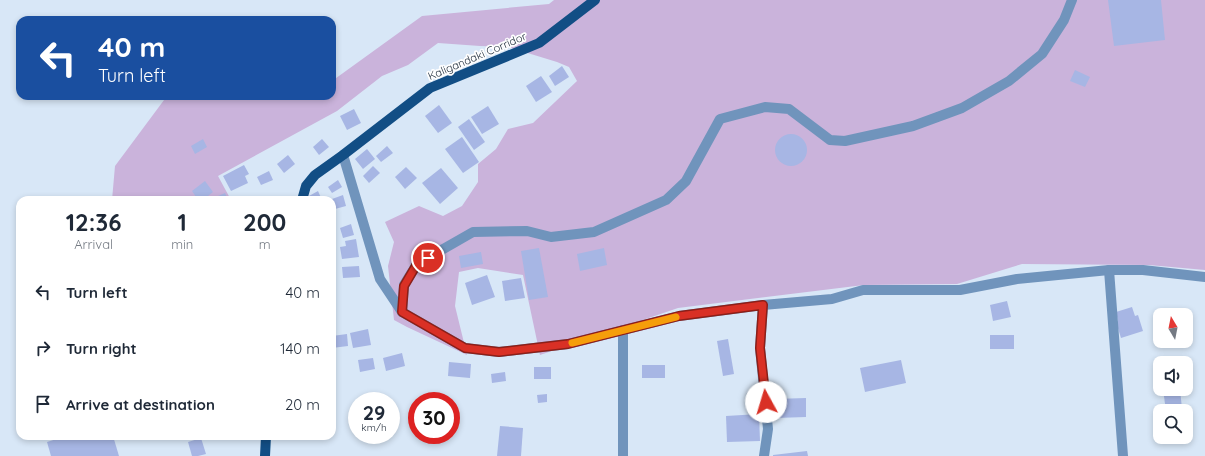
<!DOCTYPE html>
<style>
body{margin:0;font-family:Quicksand,sans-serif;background:#f2f2f3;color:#1f2937;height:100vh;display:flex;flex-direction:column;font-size:15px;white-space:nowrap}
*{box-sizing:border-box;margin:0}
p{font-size:13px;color:#747a83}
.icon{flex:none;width:22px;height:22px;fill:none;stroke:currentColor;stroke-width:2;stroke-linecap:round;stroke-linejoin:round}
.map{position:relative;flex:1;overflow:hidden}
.drawer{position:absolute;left:16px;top:196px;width:320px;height:244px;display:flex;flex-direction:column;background:#fff;border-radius:12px;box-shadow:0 2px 6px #0003}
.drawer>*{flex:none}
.banner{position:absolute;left:16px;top:16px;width:320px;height:84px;border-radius:12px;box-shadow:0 2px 6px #0003;background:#1a4fa0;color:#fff;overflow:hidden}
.needle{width:26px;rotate:350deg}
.controls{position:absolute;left:1153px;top:308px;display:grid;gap:8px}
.controls a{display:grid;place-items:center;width:40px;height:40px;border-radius:8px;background:#fff;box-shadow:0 2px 6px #0003;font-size:20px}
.speed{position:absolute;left:348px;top:392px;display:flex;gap:8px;font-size:20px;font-weight:700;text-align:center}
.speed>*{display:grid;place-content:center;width:52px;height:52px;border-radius:50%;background:#fff;box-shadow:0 2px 6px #0003;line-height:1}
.speed small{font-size:10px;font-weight:400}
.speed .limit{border:6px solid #d22;background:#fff;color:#111}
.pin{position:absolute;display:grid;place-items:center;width:34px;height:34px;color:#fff;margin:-17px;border:2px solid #fff;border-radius:50%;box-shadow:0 1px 4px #0007}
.me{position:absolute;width:44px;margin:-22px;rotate:354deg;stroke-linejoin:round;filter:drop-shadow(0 0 3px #0008)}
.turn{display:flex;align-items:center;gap:14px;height:84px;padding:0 16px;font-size:18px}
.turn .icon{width:52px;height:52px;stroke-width:2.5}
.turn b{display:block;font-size:28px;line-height:34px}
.eta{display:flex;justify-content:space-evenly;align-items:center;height:68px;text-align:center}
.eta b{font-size:24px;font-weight:700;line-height:28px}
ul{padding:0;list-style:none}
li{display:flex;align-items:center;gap:12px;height:56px;padding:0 16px}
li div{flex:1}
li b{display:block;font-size:15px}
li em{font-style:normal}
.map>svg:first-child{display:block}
.green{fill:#cab3db}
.building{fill:#a7b6e4}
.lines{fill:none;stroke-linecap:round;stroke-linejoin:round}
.minor{stroke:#7094bc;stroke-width:10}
.major{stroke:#124e85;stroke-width:10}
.route-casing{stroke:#8d1f18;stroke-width:10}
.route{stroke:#d93025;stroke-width:7}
.slow{stroke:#f59e0b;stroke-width:7}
.labels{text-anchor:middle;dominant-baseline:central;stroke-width:3.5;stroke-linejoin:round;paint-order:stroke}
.street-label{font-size:11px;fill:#1f2d3c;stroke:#fff}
</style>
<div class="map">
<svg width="1205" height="456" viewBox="0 0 1205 456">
<rect width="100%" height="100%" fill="#d8e7f7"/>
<polygon class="green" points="554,0 1205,0 1205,270 1149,265 1022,264 957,284 864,285 678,308 540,355 523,275 478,268 459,272 455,306 467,355 407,327 394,320 388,266 394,242 385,222 419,206 443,216 462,206 478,182 478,164 496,149 508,129 533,123 577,81 569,67 557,62 508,47 480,46 438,43 408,65 382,76 337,111 218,176 231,200 112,200 115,166 167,96 332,96 332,81 422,16 549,4"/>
<g class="building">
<polygon points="1108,0 1161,0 1165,40 1114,46"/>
<polygon points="562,66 569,77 555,86 549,76"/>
<polygon points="1075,70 1090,77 1085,87 1070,81"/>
<polygon points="541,76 552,92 536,102 526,86"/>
<polygon points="439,105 452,123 438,133 425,116"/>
<polygon points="488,106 499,124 482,134 471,117"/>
<polygon points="354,109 361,123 347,130 340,116"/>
<polygon points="469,119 485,142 474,150 458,127"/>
<circle cx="791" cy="150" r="16"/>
<polygon points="462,137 479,162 463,173 445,149"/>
<polygon points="203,139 207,147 195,154 191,146"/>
<polygon points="322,139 329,147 319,155 313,147"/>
<polygon points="387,146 393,153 381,162 376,156"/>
<polygon points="367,149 375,159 363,169 355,159"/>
<polygon points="288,155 295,164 284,173 277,164"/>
<polygon points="244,165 249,174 245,176 248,183 231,191 223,176"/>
<polygon points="373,166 380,173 369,183 363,176"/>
<polygon points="406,167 417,178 405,189 395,177"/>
<polygon points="441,168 458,188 440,204 422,183"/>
<polygon points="269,171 273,180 261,185 257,177"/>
<polygon points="338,180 342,187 332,193 328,187"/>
<polygon points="205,181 213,192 203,200 198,200 192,191"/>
<polygon points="318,191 322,200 311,200 309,196"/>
<polygon points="225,193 228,200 209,200"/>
<polygon points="343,195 346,206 335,209 332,199"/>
<polygon points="351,224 354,235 343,238 340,228"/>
<polygon points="356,239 359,257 342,259 340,247 346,246 345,241"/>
<polygon points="539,248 548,297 529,300 521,251"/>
<polygon points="604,248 607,265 580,271 577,254"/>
<polygon points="481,252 483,264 461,268 459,256"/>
<polygon points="359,266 360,277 343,278 342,267"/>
<polygon points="487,275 495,297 472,305 465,283"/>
<polygon points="521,278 525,298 505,301 502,281"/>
<polygon points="1007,301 1011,317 993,321 990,305"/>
<polygon points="1132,307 1135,316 1138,315 1143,331 1121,338 1116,322 1118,321 1116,312"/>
<polygon points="368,329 371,345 353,348 350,333"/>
<polygon points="347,334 348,346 332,348 332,336"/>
<rect x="990" y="335" width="24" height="14"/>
<polygon points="728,339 734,374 723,376 717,341"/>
<polygon points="402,353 405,366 386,371 383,358"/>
<polygon points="373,358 375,369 360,372 358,360"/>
<polygon points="901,360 906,383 865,392 860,368"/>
<polygon points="449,362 471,364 470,378 448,376"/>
<rect x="642" y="365" width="23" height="13"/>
<rect x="534" y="367" width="17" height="12"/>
<polygon points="505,372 506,381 492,383 491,374"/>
<polygon points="1163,389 1180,389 1182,409 1166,411"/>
<polygon points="547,394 547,402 538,403 537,395"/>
<polygon points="806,398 806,417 776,418 775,399"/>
<polygon points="759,414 760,441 727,442 726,416"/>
<polygon points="500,426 523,428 521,456 497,456"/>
<polygon points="66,436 113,436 119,456 51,456 47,442"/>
<polygon points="201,438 206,454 198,456 192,456 188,442"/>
<polygon points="807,451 808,456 773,456 773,455"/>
</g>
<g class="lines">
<g class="minor">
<polyline points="343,155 380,279 402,312 465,348 499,352 568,344 679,316 763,305 832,299 863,290 960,290 1017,279 1109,270 1143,270 1205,277"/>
<polyline points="1109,270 1123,456"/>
<polyline points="763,305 760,348 768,429 764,456"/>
<polyline points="402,312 404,285 417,264 473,232 527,231 551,237 594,232 666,200 686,181 720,119 765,107 789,109 830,140 845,141 913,126 962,108 1009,81 1042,54 1064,20 1072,0"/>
<polyline points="623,330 623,456"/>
</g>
<g class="major">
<polyline points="302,200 306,186 315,175 343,155 430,88 539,43 595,0"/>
<polyline points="265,456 266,436"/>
</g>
</g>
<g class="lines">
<defs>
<polyline id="route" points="428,258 417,264 404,286 402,312 465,348 499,352 568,344 679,316 763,305 760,348 766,402"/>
</defs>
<use href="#route" class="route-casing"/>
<use href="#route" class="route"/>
<polyline class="slow" points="572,343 676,317"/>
</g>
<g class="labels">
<g class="street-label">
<text transform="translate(477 56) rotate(-23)">Kaligandaki Corridor</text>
</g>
</g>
</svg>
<div class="controls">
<a><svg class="needle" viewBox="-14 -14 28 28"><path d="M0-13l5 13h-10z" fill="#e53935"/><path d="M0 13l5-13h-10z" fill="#747a83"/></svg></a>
<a><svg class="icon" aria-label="sound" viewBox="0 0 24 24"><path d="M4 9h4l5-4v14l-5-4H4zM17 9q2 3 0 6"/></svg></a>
<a><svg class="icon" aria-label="search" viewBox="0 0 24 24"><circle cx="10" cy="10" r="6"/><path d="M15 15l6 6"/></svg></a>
</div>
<div class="speed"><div>29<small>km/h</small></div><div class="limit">30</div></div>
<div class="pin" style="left:428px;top:258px;background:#d93025"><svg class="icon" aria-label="arrive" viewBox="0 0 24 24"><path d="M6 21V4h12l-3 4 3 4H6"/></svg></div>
<svg class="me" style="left:766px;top:402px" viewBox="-20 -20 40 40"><circle r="19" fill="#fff"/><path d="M0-13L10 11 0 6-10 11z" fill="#d93025"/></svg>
<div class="banner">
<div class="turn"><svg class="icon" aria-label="left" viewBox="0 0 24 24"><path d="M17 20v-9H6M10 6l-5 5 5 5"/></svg><div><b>40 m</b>Turn left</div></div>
</div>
<section class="drawer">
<div class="eta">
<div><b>12:36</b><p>Arrival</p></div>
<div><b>1</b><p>min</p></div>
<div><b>200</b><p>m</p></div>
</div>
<ul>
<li><svg class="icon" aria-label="left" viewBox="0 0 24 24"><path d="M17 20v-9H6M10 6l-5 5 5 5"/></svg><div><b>Turn left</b></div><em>40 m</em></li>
<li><svg class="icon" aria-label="right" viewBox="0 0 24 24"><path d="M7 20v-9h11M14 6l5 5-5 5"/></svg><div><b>Turn right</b></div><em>140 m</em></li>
<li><svg class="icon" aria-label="arrive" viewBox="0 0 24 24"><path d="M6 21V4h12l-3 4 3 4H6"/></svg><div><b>Arrive at destination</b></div><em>20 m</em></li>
</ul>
</section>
</div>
